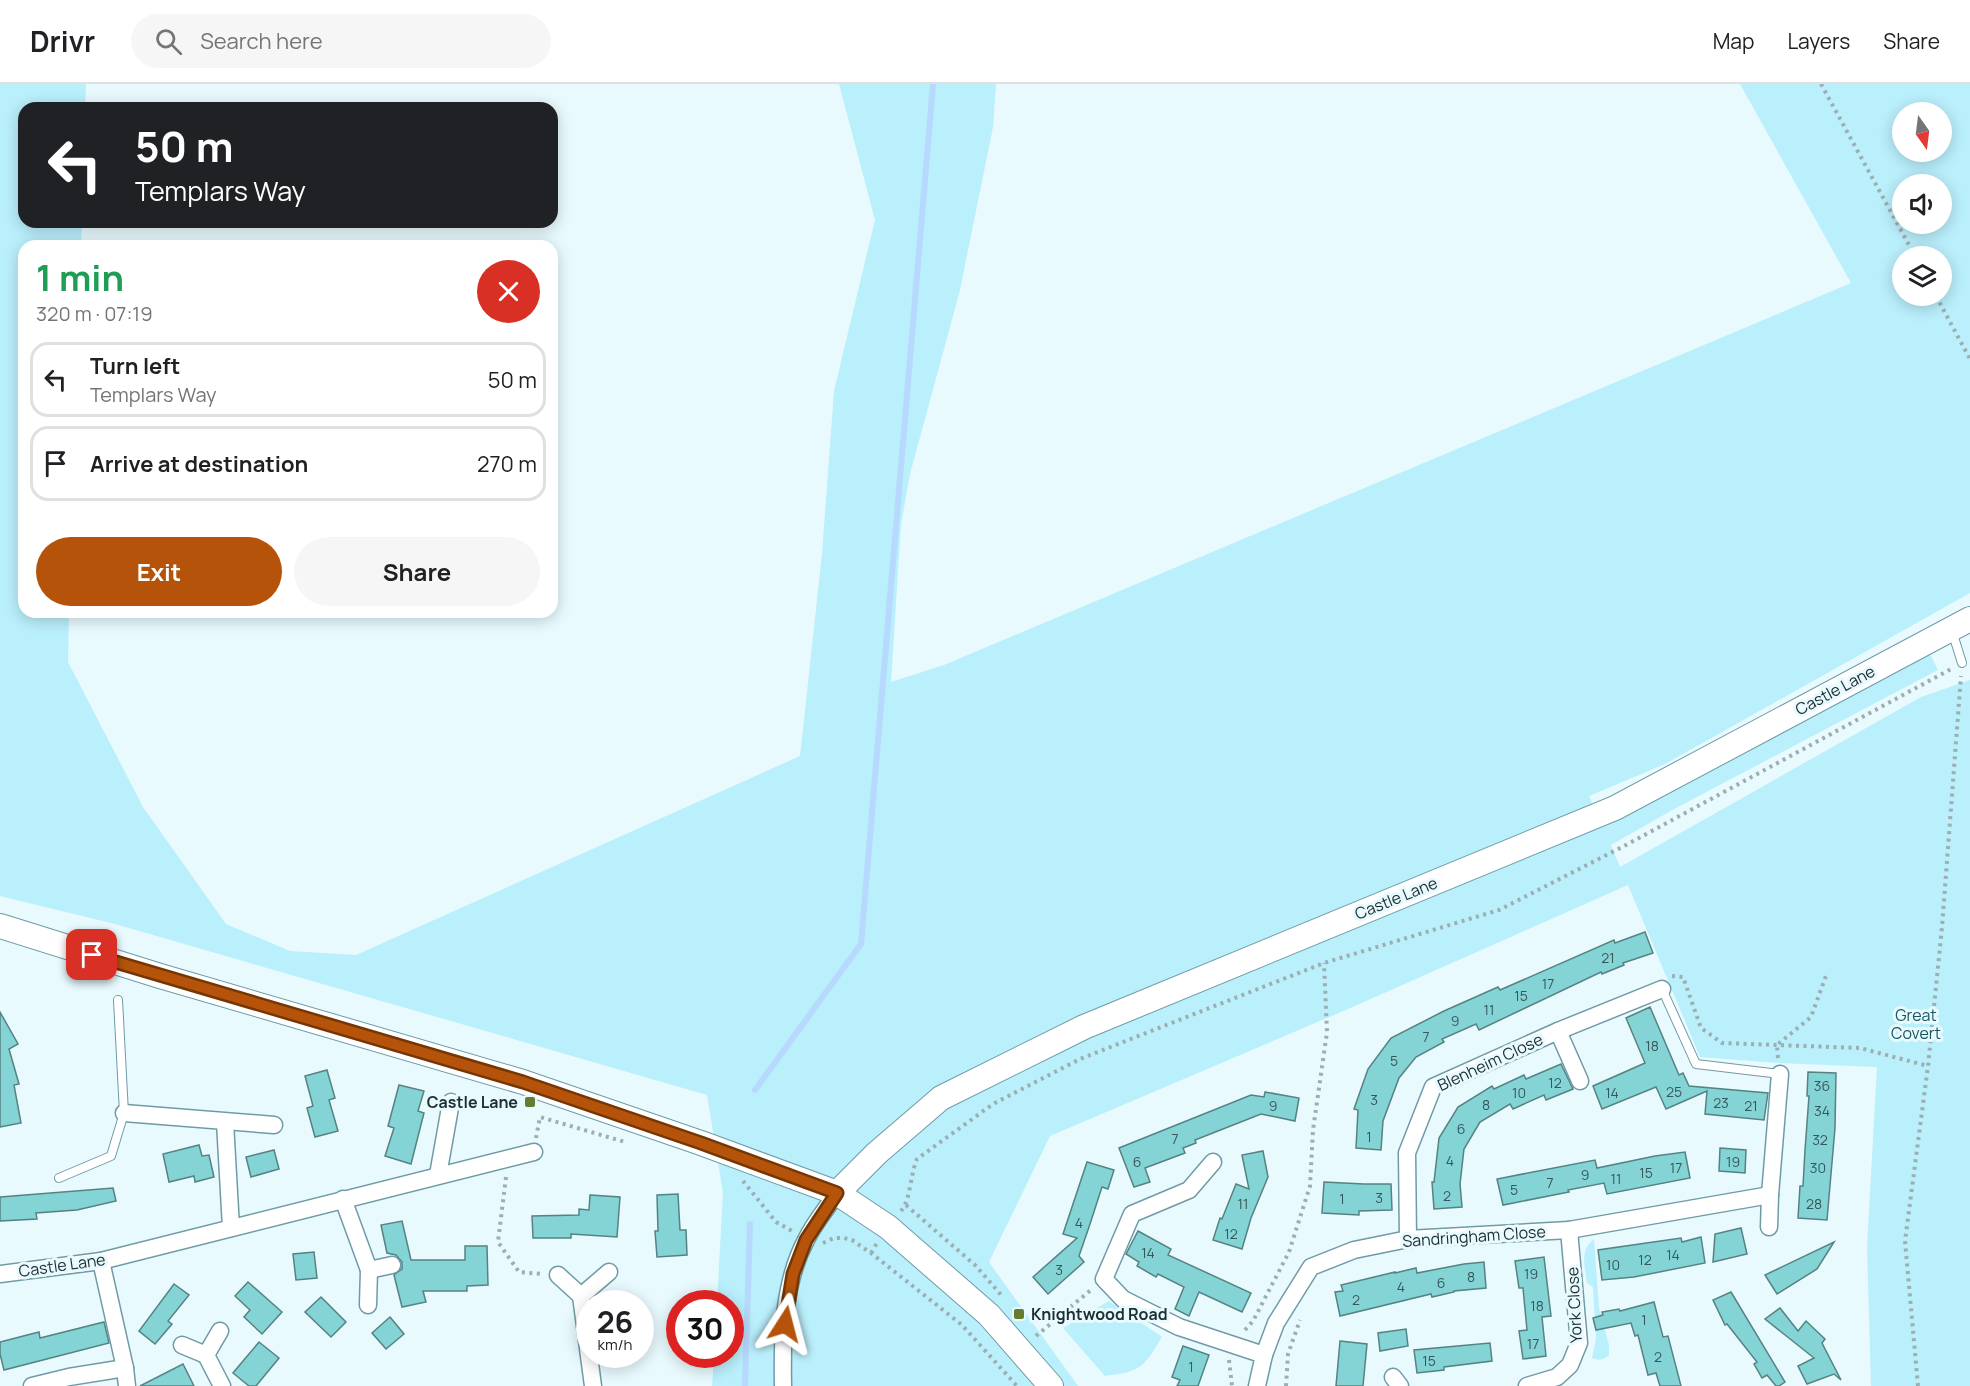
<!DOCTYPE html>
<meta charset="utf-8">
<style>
body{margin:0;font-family:Manrope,sans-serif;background:#f6f6f6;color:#202124;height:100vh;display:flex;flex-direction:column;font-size:22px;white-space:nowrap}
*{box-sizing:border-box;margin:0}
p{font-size:20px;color:#757577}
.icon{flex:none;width:33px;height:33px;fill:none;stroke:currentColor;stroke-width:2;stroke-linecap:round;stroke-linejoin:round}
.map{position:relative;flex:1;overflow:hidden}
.side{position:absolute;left:18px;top:156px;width:540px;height:378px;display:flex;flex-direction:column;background:#fff;border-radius:18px;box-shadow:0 3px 15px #0003}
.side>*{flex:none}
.guide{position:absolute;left:18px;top:18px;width:540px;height:126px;border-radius:18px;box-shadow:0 3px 15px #0003;background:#202124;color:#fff;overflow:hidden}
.needle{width:39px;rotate:166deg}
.tools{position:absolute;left:1892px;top:18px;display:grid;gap:12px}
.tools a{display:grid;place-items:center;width:60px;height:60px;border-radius:50%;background:#fff;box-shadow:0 3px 15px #0003;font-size:30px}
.speed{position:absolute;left:576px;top:1206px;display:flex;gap:12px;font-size:30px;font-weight:700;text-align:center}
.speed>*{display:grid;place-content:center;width:78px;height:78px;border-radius:50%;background:#fff;box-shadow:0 3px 15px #0003;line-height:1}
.speed small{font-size:15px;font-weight:400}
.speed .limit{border:9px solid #d22;background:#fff;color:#111}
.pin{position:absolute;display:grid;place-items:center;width:51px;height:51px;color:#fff;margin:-26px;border-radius:12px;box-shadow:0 3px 9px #0006}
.me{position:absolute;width:66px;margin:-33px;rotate:9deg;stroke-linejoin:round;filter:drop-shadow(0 0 4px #0008)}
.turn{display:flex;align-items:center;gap:21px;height:126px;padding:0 18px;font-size:27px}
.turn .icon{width:78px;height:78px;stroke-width:2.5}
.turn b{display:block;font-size:42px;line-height:51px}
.round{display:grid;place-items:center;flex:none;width:63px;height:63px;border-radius:32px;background:#f6f6f6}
.headline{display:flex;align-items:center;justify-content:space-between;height:102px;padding:0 18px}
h1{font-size:36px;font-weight:700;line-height:45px;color:#1e9e55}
.button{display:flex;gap:12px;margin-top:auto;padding:12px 18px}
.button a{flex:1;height:69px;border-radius:36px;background:#b45309;color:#fff;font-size:24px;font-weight:700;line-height:69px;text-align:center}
.button a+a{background:#f6f6f6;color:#202124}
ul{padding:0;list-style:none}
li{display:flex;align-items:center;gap:18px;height:75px;margin:0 12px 9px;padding:0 6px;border:3px solid #e0e0e0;border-radius:18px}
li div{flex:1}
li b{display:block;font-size:22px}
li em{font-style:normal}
header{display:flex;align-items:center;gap:36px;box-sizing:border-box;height:84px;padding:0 30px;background:#fff;border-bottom:2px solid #e0e0e0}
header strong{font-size:28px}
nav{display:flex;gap:33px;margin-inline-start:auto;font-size:21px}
.search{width:420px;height:54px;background:#f6f6f6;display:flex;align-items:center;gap:15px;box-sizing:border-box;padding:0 21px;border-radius:33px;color:#757577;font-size:22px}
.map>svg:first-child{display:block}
.green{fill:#baeffc;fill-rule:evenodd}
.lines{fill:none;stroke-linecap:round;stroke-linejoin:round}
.stream{stroke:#b7d9fe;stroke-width:6}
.building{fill:#84d4d5;stroke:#558283;stroke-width:1.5}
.lane-casing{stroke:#6f9ba5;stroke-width:10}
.street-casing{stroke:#6f9ba5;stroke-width:19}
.secondary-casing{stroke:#6f9ba5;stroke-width:26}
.path{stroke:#9caeb2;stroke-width:4;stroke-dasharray:3 4.5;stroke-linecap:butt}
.lane{stroke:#fff;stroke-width:8}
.street{stroke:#fff;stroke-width:16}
.secondary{stroke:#fff;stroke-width:24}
.route-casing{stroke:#753606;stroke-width:15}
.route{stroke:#b45309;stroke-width:10}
.poi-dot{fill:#667c2e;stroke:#e8fafe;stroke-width:2}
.labels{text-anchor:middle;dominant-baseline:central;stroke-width:6;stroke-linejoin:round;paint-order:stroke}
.number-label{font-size:14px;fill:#36585b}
.street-label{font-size:16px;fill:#1c2e32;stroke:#e8fafe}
.park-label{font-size:16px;fill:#175764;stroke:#e8fafe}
.poi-label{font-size:16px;font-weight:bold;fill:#1c2e32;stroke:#e8fafe;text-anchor:end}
</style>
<header>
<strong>Drivr</strong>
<div class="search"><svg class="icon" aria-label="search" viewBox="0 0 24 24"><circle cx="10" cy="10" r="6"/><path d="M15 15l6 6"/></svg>Search here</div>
<nav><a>Map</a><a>Layers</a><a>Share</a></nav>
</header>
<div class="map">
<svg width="1970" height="1302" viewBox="0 0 1970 1302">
<rect width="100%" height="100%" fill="#e8fafe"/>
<g class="green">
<path d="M0 0H86L85 24H24V138H82L81 162H24V528H69L68 578 143 723 226 840 290 867 356 871 800 672 822 470 834 307 875 136 839 0H996L993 43 960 206 910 390 901 440 891 598 944 581 1851 199 1740 0H1970V509L1665 680 1589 712 1601 738 1929 568 1938 586 1676 724 1611 761 1620 783 1921 613 1970 596V1302H1871L1867 1164 1877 983 1778 979 1700 973 1628 801 1348 925 1050 1052 989 1178 1078 1302H712L714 1271 730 1270V1220L717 1219 723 1109 707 1011 115 840 0 812ZM1902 28H1941V68H1902ZM1902 100H1941V140H1902ZM1902 172H1941V212H1902Z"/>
<path d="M1594 1155 1599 1224 1609 1261V1271C1603 1276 1599 1277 1592 1274L1596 1255 1593 1203 1587 1199C1585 1182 1579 1166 1594 1155Z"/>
<path d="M1109 1217 1162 1253C1143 1284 1142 1287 1105 1292L1063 1244Z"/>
</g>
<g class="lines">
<g class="stream">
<polyline points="755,1006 861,860 933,0"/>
<polyline points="745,1302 750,1140"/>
</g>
</g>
<g class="building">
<polygon points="1645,848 1653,869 1623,879 1624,881 1602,890 1601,888 1479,946 1476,940 1442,955 1444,958 1416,973 1399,994 1383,1037 1381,1066 1356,1064 1358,1026 1354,1025 1368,985 1391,954 1444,927 1498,903 1500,906 1614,856 1615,859"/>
<polygon points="1650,923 1679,991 1683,989 1689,1002 1768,1009 1764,1036 1705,1030 1707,1007 1666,1025 1656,1003 1602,1025 1593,1002 1645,979 1626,934"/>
<polygon points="0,928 18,960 9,965 19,1000 14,1001 21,1039 0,1043"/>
<polygon points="1561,980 1573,1005 1546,1016 1544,1011 1513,1025 1510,1020 1480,1038 1464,1065 1460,1100 1462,1123 1434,1125 1432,1098 1434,1098 1439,1054 1458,1023 1492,1002 1494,1005 1524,991 1526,995"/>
<polygon points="327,986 335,1014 329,1016 338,1047 315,1053 307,1024 313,1022 305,992"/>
<polygon points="1808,988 1836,989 1835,1044 1827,1136 1798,1134 1800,1102 1803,1102 1805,1066 1809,1012 1807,1012"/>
<polygon points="399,1001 424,1007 418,1027 424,1029 411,1080 385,1072 394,1044 388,1042"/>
<polygon points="1265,1008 1299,1014 1295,1037 1261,1030 1195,1056 1196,1059 1183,1064 1185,1069 1145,1084 1150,1098 1134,1103 1119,1064 1251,1011 1264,1013"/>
<polygon points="199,1061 202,1072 209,1071 214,1093 195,1098 194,1092 169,1098 163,1070"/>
<polygon points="1720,1064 1746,1066 1745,1089 1719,1087"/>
<polygon points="274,1066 279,1085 251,1093 246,1073"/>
<polygon points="1263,1067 1268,1093 1251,1134 1242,1165 1213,1156 1220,1134 1222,1135 1236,1100 1249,1105 1242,1071"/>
<polygon points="1685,1068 1690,1094 1607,1110 1604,1099 1568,1106 1569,1108 1503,1121 1497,1095 1595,1076 1597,1084 1655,1072"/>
<polygon points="1087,1078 1114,1086 1108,1105 1102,1103 1089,1143 1079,1172 1084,1178 1048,1210 1033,1193 1077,1154 1063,1150"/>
<polygon points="1324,1098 1364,1100 1391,1100 1392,1126 1359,1127 1359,1131 1322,1129"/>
<polygon points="113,1104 116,1117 77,1126 36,1129 37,1135 0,1137 0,1113"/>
<polygon points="678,1110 680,1146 686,1146 687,1171 657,1173 655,1147 658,1147 657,1111"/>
<polygon points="590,1111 620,1113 617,1153 571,1150 571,1154 533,1154 532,1132 579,1131 579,1125 589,1126"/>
<polygon points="402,1137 411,1176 465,1176 465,1162 487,1162 488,1201 467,1202 467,1207 423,1207 426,1218 402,1223 394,1191 402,1185 402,1178 396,1171 387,1169 381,1141"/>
<polygon points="1741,1144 1747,1170 1713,1178 1715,1150"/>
<polygon points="1138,1147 1171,1165 1168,1171 1251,1209 1242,1228 1199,1208 1189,1232 1175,1225 1184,1203 1158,1190 1156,1193 1137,1182 1139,1178 1126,1170"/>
<polygon points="1701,1153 1705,1179 1634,1193 1602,1196 1598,1166 1681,1154 1682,1158"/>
<polygon points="1834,1158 1817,1185 1777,1210 1765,1191"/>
<polygon points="314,1168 317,1194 296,1196 293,1170"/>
<polygon points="1544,1173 1551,1232 1542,1233 1546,1272 1523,1275 1519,1247 1527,1246 1523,1204 1519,1204 1515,1177"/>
<polygon points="1484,1178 1486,1204 1454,1207 1454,1208 1432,1213 1431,1210 1340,1232 1335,1208 1343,1207 1341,1201 1395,1188 1395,1189 1416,1184 1417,1189 1464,1180"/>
<polygon points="248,1198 282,1228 262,1250 244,1233 250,1226 235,1212"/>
<polygon points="174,1200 189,1211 168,1237 172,1240 155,1260 139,1247"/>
<polygon points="1731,1208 1785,1298 1779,1302 1776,1302 1767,1291 1762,1294 1754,1280 1757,1278 1727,1240 1725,1241 1713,1216"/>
<polygon points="321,1213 346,1238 331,1253 305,1228"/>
<polygon points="1654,1218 1663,1253 1668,1252 1681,1302 1660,1302 1656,1289 1648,1291 1638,1251 1635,1252 1631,1239 1596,1246 1593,1234 1603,1231 1602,1228 1619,1225 1620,1227"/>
<polygon points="1780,1224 1798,1247 1806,1237 1825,1255 1822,1259 1841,1296 1834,1290 1807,1300 1798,1282 1814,1274 1765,1235"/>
<polygon points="390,1233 404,1250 386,1265 372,1249"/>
<polygon points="104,1238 109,1259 4,1286 0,1270 0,1258 39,1248 40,1254"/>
<polygon points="1406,1245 1408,1262 1380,1267 1378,1249"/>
<polygon points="1340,1257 1367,1260 1363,1302 1336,1302"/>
<polygon points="259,1258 279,1274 256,1302 249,1302 233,1289"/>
<polygon points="1490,1259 1492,1277 1444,1283 1444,1286 1417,1289 1414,1266"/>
<polygon points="1183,1262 1209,1271 1198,1302 1177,1302 1180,1296 1172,1293"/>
<polygon points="183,1280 194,1302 140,1302"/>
</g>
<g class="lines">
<defs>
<g id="lane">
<polyline points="1952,547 1962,579"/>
<polyline points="1662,905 1696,980 1780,990"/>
<polyline points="59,1094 111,1072 124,1029 118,916"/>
</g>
<g id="street">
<polyline points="1558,947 1580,997"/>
<polyline points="124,1029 274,1041"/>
<polyline points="225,1038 231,1144"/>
<polyline points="1213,1078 1189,1106 1132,1130 1104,1195 1123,1215 1179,1243 1264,1271"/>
<polyline points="438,1091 451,1018"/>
<polyline points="1770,1111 1780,990"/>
<polyline points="343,1115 369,1186 392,1181"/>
<polyline points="1408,1155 1407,1069 1433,1003 1558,947 1662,905"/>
<polyline points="101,1177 125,1284 127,1302"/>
<polyline points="0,1190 101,1177 534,1068"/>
<polyline points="558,1191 581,1212"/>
<polyline points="368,1221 369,1186"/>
<polyline points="220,1247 206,1271 222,1302"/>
<polyline points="182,1261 206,1271"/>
<polyline points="1393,1293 1400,1302"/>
<polyline points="32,1302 69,1293 125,1284"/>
<polyline points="593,1302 581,1212 609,1188"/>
<path d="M783 1302C782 1254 783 1199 806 1156 814 1139 827 1124 837 1109"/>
<polyline points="1257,1302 1264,1271 1276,1239 1311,1183 1354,1166 1408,1155 1569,1146 1770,1111 1769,1143"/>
<polyline points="1527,1302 1557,1293 1570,1281 1579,1259 1569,1146"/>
</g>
<g id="secondary">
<polyline points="0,842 160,892 523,998 701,1059 837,1109 888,1143 989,1231 1051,1302"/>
<polyline points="837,1109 877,1069 941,1014 1084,943 1615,724 1970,535"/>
</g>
</defs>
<use href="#lane" class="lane-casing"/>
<use href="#street" class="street-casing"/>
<use href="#secondary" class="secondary-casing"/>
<g class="path">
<polyline points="1821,0 1915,172"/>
<polyline points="1936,212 1970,275"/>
<polyline points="1672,892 1683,893 1701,944 1722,959 1860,964 1928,982"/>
<polyline points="1778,974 1777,961 1811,933 1827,889"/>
<polyline points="536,1054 540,1033 625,1058"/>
<polyline points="506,1093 498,1158 519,1188 542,1190"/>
<polyline points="743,1097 776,1138 792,1147"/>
<polyline points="906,1121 976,1182 1002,1212"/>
<path d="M901 1127C911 1115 910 1091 917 1075L993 1020 1080 975 1324 879 1499 826 1626 761 1951 585"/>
<polyline points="823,1159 834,1154 844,1154 852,1156 871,1169 962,1241 1017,1302"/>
<polyline points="871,1169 877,1159"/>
<polyline points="1245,1246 1253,1237 1289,1168 1310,1102 1313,1046 1327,948 1324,879"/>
<polyline points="1036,1252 1092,1205"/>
<polyline points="1229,1276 1232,1302"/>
<polyline points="1286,1302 1288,1270 1300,1236"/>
<polyline points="1918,1302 1905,1157 1928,982 1942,843 1961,592"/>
</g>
<use href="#lane" class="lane"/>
<use href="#street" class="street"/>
<use href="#secondary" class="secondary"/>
</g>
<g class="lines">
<defs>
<polyline id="route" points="92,871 523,998 701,1059 837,1109 806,1156 793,1190 785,1240"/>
</defs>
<use href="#route" class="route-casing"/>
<use href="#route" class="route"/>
</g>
<g class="poi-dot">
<rect x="524" y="1012" width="12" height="12" rx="3"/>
<rect x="1013" y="1224" width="12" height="12" rx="3"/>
</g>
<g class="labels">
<g class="number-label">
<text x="1608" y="873">21</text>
<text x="1548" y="899">17</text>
<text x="1521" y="911">15</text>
<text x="1489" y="925">11</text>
<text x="1455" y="936">9</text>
<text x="1426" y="952">7</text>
<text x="1652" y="961">18</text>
<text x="1394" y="976">5</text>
<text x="1555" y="998">12</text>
<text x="1822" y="1001">36</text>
<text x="1674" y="1007">25</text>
<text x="1519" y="1008">10</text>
<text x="1612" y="1008">14</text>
<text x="1374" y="1015">3</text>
<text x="1721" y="1018">23</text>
<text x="1486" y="1020">8</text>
<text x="1273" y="1021">9</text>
<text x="1751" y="1021">21</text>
<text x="1822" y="1026">34</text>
<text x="1461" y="1044">6</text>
<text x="1369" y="1052">1</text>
<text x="1175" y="1054">7</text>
<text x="1820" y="1055">32</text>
<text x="1450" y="1076">4</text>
<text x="1137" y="1077">6</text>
<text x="1733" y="1077">19</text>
<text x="1676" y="1083">17</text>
<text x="1818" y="1083">30</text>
<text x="1646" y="1088">15</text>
<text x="1585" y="1090">9</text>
<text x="1616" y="1094">11</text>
<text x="1550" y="1098">7</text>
<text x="1514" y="1105">5</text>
<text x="1447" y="1111">2</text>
<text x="1379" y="1113">3</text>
<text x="1342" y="1114">1</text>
<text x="1243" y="1119">11</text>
<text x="1814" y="1119">28</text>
<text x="1079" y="1138">4</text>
<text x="1231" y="1149">12</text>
<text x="1148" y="1168">14</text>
<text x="1673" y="1170">14</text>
<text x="1645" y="1175">12</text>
<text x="1613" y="1180">10</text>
<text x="1059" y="1185">3</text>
<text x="1531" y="1189">19</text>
<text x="1471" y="1192">8</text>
<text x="1441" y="1198">6</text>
<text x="1401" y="1202">4</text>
<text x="1356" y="1215">2</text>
<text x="1537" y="1221">18</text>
<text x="1644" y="1235">1</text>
<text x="1533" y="1259">17</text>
<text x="1658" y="1272">2</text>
<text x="1429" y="1276">15</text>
<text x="1191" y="1282">1</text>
</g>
<g class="street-label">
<text transform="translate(1835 606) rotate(-28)">Castle Lane</text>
<text transform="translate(1396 814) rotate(-22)">Castle Lane</text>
<text transform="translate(1490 978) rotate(-25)">Blenheim Close</text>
<text transform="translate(1474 1152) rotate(-4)">Sandringham Close</text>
<text transform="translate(62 1181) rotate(-8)">Castle Lane</text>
<text transform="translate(1574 1221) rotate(-93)">York Close</text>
</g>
<g class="park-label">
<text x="1916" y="931">Great<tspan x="1916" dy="18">Covert</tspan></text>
</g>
<g class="poi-label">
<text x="518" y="1018">Castle Lane</text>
<text x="1031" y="1230" text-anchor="start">Knightwood Road</text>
</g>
</g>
</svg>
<div class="tools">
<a><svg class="needle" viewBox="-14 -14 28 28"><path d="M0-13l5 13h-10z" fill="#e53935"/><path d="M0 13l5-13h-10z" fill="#757577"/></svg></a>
<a><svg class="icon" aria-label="sound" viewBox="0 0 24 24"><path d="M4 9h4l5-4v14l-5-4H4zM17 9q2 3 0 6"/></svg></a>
<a><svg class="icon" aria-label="layers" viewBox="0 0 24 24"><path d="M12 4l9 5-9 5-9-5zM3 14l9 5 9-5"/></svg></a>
</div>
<div class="speed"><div>26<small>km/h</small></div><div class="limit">30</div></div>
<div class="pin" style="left:92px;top:871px;background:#d93025"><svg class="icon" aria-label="arrive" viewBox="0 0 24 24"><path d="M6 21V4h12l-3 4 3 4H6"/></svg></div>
<svg class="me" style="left:785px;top:1240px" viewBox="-20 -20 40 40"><path d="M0-17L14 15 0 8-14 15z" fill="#b45309" stroke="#fff" stroke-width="4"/></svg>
<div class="guide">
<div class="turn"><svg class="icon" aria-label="left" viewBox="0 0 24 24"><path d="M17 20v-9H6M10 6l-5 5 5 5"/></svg><div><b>50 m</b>Templars Way</div></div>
</div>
<section class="side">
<div class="headline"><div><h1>1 min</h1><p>320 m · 07:19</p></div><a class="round" style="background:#d93025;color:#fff"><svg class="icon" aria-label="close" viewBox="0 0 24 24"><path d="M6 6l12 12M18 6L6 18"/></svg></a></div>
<ul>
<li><svg class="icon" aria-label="left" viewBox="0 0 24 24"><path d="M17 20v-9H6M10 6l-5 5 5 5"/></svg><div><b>Turn left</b><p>Templars Way</p></div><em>50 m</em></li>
<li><svg class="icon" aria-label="arrive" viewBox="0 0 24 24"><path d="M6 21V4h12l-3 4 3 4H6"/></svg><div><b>Arrive at destination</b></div><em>270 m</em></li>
</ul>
<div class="button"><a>Exit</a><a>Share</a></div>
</section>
</div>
